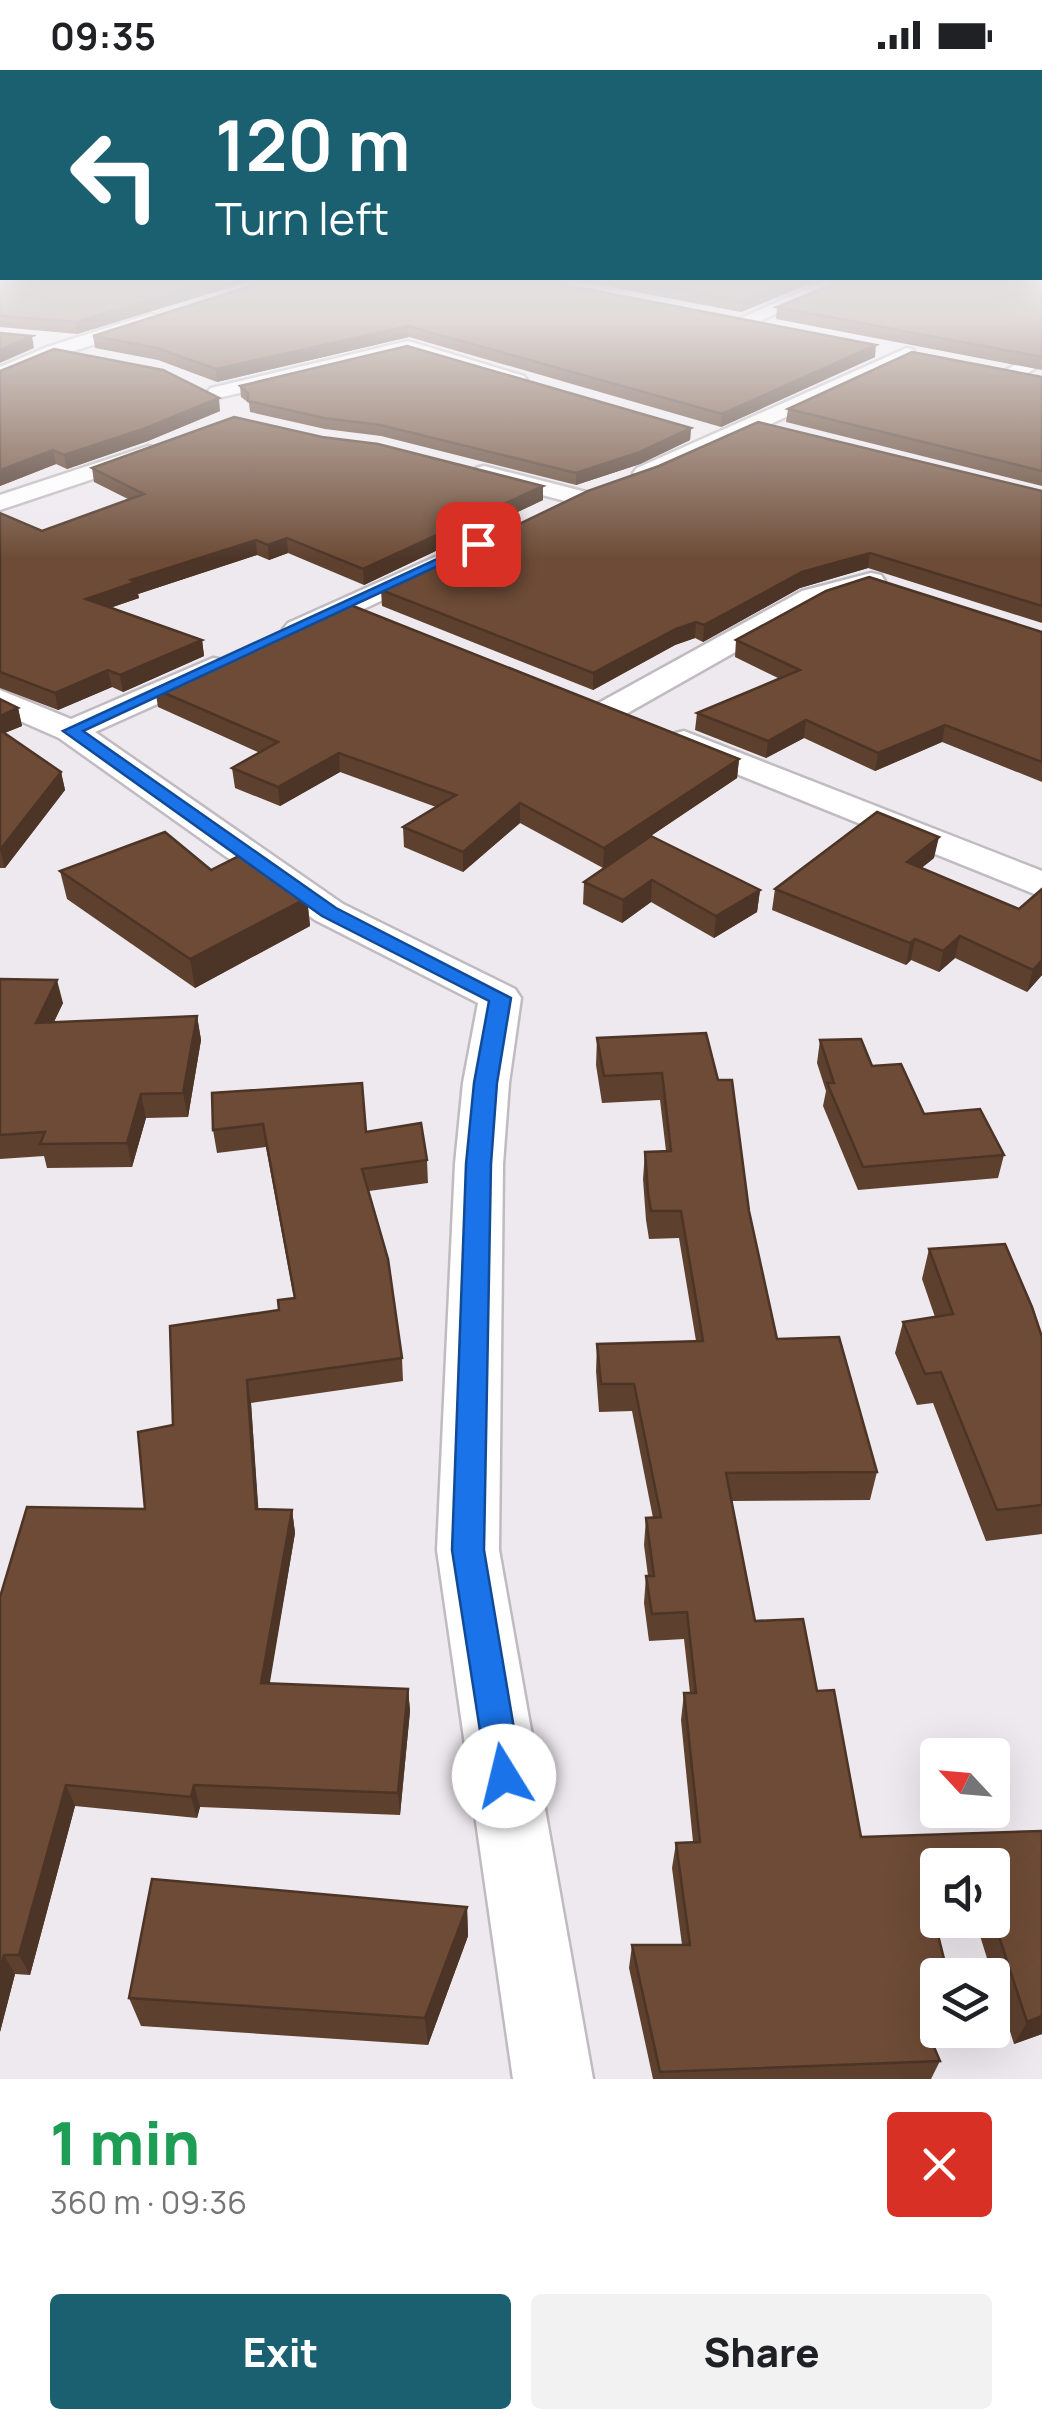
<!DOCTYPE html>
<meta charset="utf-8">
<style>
body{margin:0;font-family:Manrope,sans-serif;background:#f2f2f2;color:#202124;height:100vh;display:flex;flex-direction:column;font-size:38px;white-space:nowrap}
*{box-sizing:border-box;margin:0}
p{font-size:32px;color:#757577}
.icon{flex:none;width:55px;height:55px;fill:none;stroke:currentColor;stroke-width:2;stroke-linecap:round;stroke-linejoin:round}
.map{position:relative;height:2009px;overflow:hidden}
.drawer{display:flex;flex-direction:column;background:#fff;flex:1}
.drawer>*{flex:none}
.hud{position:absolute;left:0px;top:0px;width:1042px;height:210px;box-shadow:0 10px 40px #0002;background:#1a6071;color:#fff;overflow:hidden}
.needle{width:65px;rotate:296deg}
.buttons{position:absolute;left:920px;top:1668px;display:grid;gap:20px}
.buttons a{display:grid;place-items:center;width:90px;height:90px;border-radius:10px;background:#fff;box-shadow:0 10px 40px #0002;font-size:50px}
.pin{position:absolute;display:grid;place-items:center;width:85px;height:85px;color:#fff;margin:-42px;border-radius:20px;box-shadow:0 5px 15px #0006}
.me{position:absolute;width:110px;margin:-55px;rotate:351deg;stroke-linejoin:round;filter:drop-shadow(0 0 8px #0008)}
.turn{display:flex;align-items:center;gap:35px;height:210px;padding:0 50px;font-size:45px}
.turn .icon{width:130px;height:130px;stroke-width:2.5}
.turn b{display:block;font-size:70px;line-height:85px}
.round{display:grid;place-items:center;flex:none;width:105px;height:105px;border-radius:10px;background:#f2f2f2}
.summary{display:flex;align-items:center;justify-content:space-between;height:170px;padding:0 50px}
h1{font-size:60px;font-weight:800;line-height:75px;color:#1e9e55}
.cta{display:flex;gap:20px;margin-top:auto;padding:20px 50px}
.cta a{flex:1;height:115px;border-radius:10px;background:#1a6071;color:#fff;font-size:40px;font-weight:800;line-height:115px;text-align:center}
.cta a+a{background:#f2f2f2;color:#202124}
.status{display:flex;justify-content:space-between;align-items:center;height:70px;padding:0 50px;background:#fff;direction:ltr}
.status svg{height:28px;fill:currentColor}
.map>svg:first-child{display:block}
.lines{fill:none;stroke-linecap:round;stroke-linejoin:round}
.minor-casing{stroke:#c0bbc0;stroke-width:5}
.minor{fill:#fff;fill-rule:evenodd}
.wall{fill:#5e402e}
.shaded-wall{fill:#4c3426}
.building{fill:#6d4b36;stroke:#4c3426;stroke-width:2.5}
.route{fill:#1a73e8;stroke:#114b97;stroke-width:2.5}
</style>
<div class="status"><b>09:35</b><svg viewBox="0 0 49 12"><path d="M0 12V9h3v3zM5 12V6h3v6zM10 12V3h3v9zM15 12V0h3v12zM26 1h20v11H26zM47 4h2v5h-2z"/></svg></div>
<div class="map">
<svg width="1042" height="2009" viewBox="0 0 1042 2009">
<rect width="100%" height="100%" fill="#eee9ee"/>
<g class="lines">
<defs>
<g id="minor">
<polygon points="817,209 835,209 836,217 751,255 744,257 735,251 818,214"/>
<polygon points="151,244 158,246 158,254 61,285 0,311 0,297 47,277"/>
<polygon points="408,271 524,306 527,310 517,316 407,283 218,328 207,322 211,318"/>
<polygon points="907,278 914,280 914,288 653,408 645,410 633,403 637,398"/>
<polygon points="1042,279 1042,294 1020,308 1006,308 1006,300"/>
<polygon points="148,376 156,378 160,383 156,388 0,440 0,425"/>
<polygon points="484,396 586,422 589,427 577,434 476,408 472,403 476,398"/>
<polygon points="435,487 449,495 445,501 308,565 288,565 283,559 288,553"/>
<polygon points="871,503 881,505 885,511 881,517 822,533 617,649 595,649 590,642 595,635 802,521"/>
<polygon points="213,588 224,590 228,597 224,604 95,662 343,834 515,919 521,928 509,1013 503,1094 499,1480 593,2009 513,2009 437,1480 455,1094 463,1013 478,933 315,850 59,668 0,642 0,620 71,649"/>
<polygon points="684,661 1042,801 1042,827 672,678 667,671 672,664"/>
</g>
</defs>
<use href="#minor" class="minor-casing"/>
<use href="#minor" class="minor"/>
</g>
<g class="wall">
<polygon points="0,209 257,209 77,264 0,257"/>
<polygon points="273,209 875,287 721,357 409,267 217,312 158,290 95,278 93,266"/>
<polygon points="568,209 815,209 814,212 741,242"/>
<polygon points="1042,209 1042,300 776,249 777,237 836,213"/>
<polygon points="0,301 220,341 148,371 67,399 56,394 0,416"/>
<polygon points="1042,307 1042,416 786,352 788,339"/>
<polygon points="240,316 691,358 690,370 640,394 576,415 381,366 325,359 250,342 249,333 241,327"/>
<polygon points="92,398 543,416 543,430 364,515 288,483 269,490 257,485 138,524 139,528 110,538 202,570 204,586 123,622 112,617 58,640 0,618 0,443 42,461 128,429 94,412"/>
<polygon points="1042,421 1042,553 868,498 800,518 703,572 695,568 675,575 593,620 382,536 381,520"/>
<polygon points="1042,562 1042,712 942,672 875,701 804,668 766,688 695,660 697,643 780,609 735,587 736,570"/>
<polygon points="155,619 739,689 737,708 603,798 520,753 463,802 404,777 403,757 436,737 340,702 280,736 235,718 232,698 260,683 158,637"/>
<polygon points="0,629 18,638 22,656 4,663 61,702 65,720 5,798 0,798"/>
<polygon points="651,766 760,820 757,842 714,868 651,832 622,853 583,834 584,812"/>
<polygon points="934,788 921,798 1042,905 1027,922 955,888 939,902 911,890 906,895 772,840 775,819"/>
<polygon points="211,800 307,828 310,856 195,918 67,829 60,801"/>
<polygon points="0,909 63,933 54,952 197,946 201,970 188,1047 146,1048 132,1097 47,1098 44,1086 0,1089"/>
<polygon points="706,963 749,1141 777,1269 877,1402 870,1430 732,1431 755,1551 817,1621 861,1767 1042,1761 1042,1964 1014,1974 975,1850 992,1850 992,1795 938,1850 974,1850 936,1860 938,1960 954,1960 948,1972 933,1975 940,1991 931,2009 653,2009 629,1898 632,1875 682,1875 672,1798 676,1773 693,1772 681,1650 684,1623 690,1623 684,1569 649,1571 644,1533 646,1506 648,1506 644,1475 646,1448 653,1448 632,1341 599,1342 596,1301 597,1274 696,1271 679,1168 649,1169 646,1150 643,1109 645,1082 666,1081 660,1030 602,1033 596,995 597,968"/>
<polygon points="820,970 872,996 924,1044 1004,1085 998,1108 858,1120 823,1036 826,1021 817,993"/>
<polygon points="212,1023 366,1062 427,1090 428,1113 369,1121 402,1288 403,1311 251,1333 258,1439 292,1440 295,1463 269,1614 408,1619 410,1641 400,1745 200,1737 197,1748 75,1736 30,1905 15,1904 0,1962 0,1527 145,1439 173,1355 279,1240 294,1228 266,1077 217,1083 213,1060"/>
<polygon points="929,1179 1042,1267 1042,1464 986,1471 933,1333 917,1335 895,1283 903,1252 935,1247 922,1209"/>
<polygon points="467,1837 468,1866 428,1975 141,1956 129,1928"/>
</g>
<g class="shaded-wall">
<polygon points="220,209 257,209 77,264 75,252"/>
<polygon points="795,209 815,209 814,212 741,242 742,231"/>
<polygon points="408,256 409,267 217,312 216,299"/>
<polygon points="32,266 34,278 0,293 0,280"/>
<polygon points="876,275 875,287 721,357 722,344"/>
<polygon points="219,328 220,341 148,371 67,399 64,385"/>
<polygon points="691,358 690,370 640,394 576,415 576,403"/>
<polygon points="53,380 56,394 0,416 0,400"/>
<polygon points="543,416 543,430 364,515 363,499"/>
<polygon points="287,468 288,483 269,490 268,475"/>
<polygon points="256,470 257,485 138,524 139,528 89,545 86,529 131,510"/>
<polygon points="870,483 868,498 800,518 703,572 704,555 802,502"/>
<polygon points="696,552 695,568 675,575 593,620 593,603 676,559"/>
<polygon points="202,570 204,586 123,622 120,605"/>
<polygon points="108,600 112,617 58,640 55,623"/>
<polygon points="18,638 22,656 0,665 0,646"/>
<polygon points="806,650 804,668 766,688 768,671"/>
<polygon points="945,655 942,672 875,701 878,683"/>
<polygon points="339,683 340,702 280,736 278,717"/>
<polygon points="739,689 737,708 603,798 604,778"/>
<polygon points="61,702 65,720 5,798 0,780"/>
<polygon points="520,733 520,753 463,802 463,782"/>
<polygon points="939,767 934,788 903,813 907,792"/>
<polygon points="652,810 651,832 622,853 623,830"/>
<polygon points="760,820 757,842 714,868 716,846"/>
<polygon points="307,828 310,856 195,918 190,889"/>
<polygon points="960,866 955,888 939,902 943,881"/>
<polygon points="915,869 911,890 906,895 910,873"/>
<polygon points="1042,890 1042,905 1027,922 1033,900"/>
<polygon points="57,910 63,933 42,976 36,953"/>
<polygon points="197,946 201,970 188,1047 183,1023"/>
<polygon points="141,1024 146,1048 132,1097 127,1073"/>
<polygon points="247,1310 251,1333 260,1462 256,1439"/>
<polygon points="292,1440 295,1463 266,1636 261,1613"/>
<polygon points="408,1619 410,1641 400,1745 398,1723"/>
<polygon points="66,1715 75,1736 30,1905 19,1885"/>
<polygon points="194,1715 200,1737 197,1748 191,1727"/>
<polygon points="467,1837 468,1866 428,1975 425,1948"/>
<polygon points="938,1839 938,1850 974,1850 922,1864 932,1841"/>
<polygon points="4,1885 15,1904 0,1962 0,1900"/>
<polygon points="1042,1946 1042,1964 1014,1974 1027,1952"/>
</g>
<g class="building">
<polygon points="0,209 220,209 75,252 0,246"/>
<polygon points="273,209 534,209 876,275 722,344 408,256 216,299 157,278 93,266"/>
<polygon points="626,209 795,209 742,231"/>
<polygon points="837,209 1042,209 1042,287 777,237 836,213"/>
<polygon points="0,263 32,266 0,280"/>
<polygon points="407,276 691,358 640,382 576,403 380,355 324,348 248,331 248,323 240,316"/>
<polygon points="54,279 163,300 219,328 146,358 64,385 53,380 0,400 0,301"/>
<polygon points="912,282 1042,307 1042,401 788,339"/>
<polygon points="234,347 322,367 378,374 543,416 363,499 287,468 268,475 256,470 131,510 136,512 86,529 202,570 120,605 108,600 55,623 0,602 0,443 42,461 144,424 92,398"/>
<polygon points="758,352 1042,421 1042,536 870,483 802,502 704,555 696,552 676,559 593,603 381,520 588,421 659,396"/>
<polygon points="869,507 1042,562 1042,692 945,655 878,683 806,650 768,671 697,643 800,600 736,570 826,521"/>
<polygon points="348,534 739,689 604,778 520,733 463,782 403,757 456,725 339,683 278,717 232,698 278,672 155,619"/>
<polygon points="0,629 18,638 0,646"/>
<polygon points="0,660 61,702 0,780"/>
<polygon points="877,742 939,767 907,792 1019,839 1042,819 1042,890 1033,900 960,866 943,881 915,869 910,873 775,819"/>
<polygon points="165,762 211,800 239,786 307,828 190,889 60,801"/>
<polygon points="651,766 760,820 716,846 652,810 623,830 584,812"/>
<polygon points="0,909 57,910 36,953 197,946 183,1023 141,1024 127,1073 40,1074 45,1062 0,1065"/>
<polygon points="706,963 718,1010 732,1010 749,1141 777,1269 839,1267 877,1402 726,1403 755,1551 803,1549 817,1621 834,1620 861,1767 1042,1761 1042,1946 1027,1952 992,1845 992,1795 938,1795 938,1839 932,1841 948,1905 938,1905 938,1954 925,1956 940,1991 660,2002 632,1875 690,1875 676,1773 700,1772 684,1623 696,1623 687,1542 652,1544 646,1506 654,1506 646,1448 661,1447 634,1314 601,1314 597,1274 703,1271 681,1141 651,1141 648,1123 645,1082 671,1081 662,1003 604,1006 597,968"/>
<polygon points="861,969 872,996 901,994 924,1044 980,1039 1004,1085 863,1097 827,1013 834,1013 820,970"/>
<polygon points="362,1013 366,1062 421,1053 427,1090 362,1099 388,1189 402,1288 247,1310 256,1439 292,1440 261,1613 408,1619 398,1723 194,1715 191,1727 66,1715 19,1885 4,1885 0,1900 0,1527 27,1437 145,1439 138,1362 173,1355 170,1256 279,1240 278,1230 295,1228 263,1054 213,1060 212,1023"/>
<polygon points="1005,1174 1032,1237 1042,1267 1042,1435 997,1440 941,1302 925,1304 903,1252 953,1244 929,1179"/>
<polygon points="152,1809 467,1837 425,1948 129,1928"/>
</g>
<linearGradient id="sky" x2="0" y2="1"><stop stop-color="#7cadd6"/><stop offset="0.43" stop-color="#f7f5f7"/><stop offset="1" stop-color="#f7f5f7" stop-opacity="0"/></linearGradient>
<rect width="1042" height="490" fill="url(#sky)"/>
<polygon class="route" points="474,472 485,474 83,661 336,838 511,928 497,1013 491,1094 484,1480 522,1706 517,1719 504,1724 492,1719 487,1706 452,1480 466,1094 474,1013 489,931 322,846 63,661"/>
</svg>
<div class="buttons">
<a><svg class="needle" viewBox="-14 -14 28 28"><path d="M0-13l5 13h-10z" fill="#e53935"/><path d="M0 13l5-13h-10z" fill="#757577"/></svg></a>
<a><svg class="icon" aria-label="sound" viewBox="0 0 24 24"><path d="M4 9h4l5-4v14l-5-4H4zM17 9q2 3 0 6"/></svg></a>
<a><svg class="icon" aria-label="layers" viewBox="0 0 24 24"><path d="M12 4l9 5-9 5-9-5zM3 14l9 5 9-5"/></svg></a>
</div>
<div class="pin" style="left:478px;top:474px;background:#d93025"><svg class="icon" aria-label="arrive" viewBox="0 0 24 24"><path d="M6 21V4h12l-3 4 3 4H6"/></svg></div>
<svg class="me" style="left:504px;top:1706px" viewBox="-20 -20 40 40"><circle r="19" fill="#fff"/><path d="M0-13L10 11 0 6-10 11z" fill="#1a73e8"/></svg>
<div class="hud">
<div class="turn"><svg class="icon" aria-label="left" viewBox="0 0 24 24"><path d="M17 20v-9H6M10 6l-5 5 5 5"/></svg><div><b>120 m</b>Turn left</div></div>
</div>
</div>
<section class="drawer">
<div class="summary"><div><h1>1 min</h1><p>360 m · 09:36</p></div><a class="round" style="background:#d93025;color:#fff"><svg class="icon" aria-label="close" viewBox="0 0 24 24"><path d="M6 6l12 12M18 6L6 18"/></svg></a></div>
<div class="cta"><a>Exit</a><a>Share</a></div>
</section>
